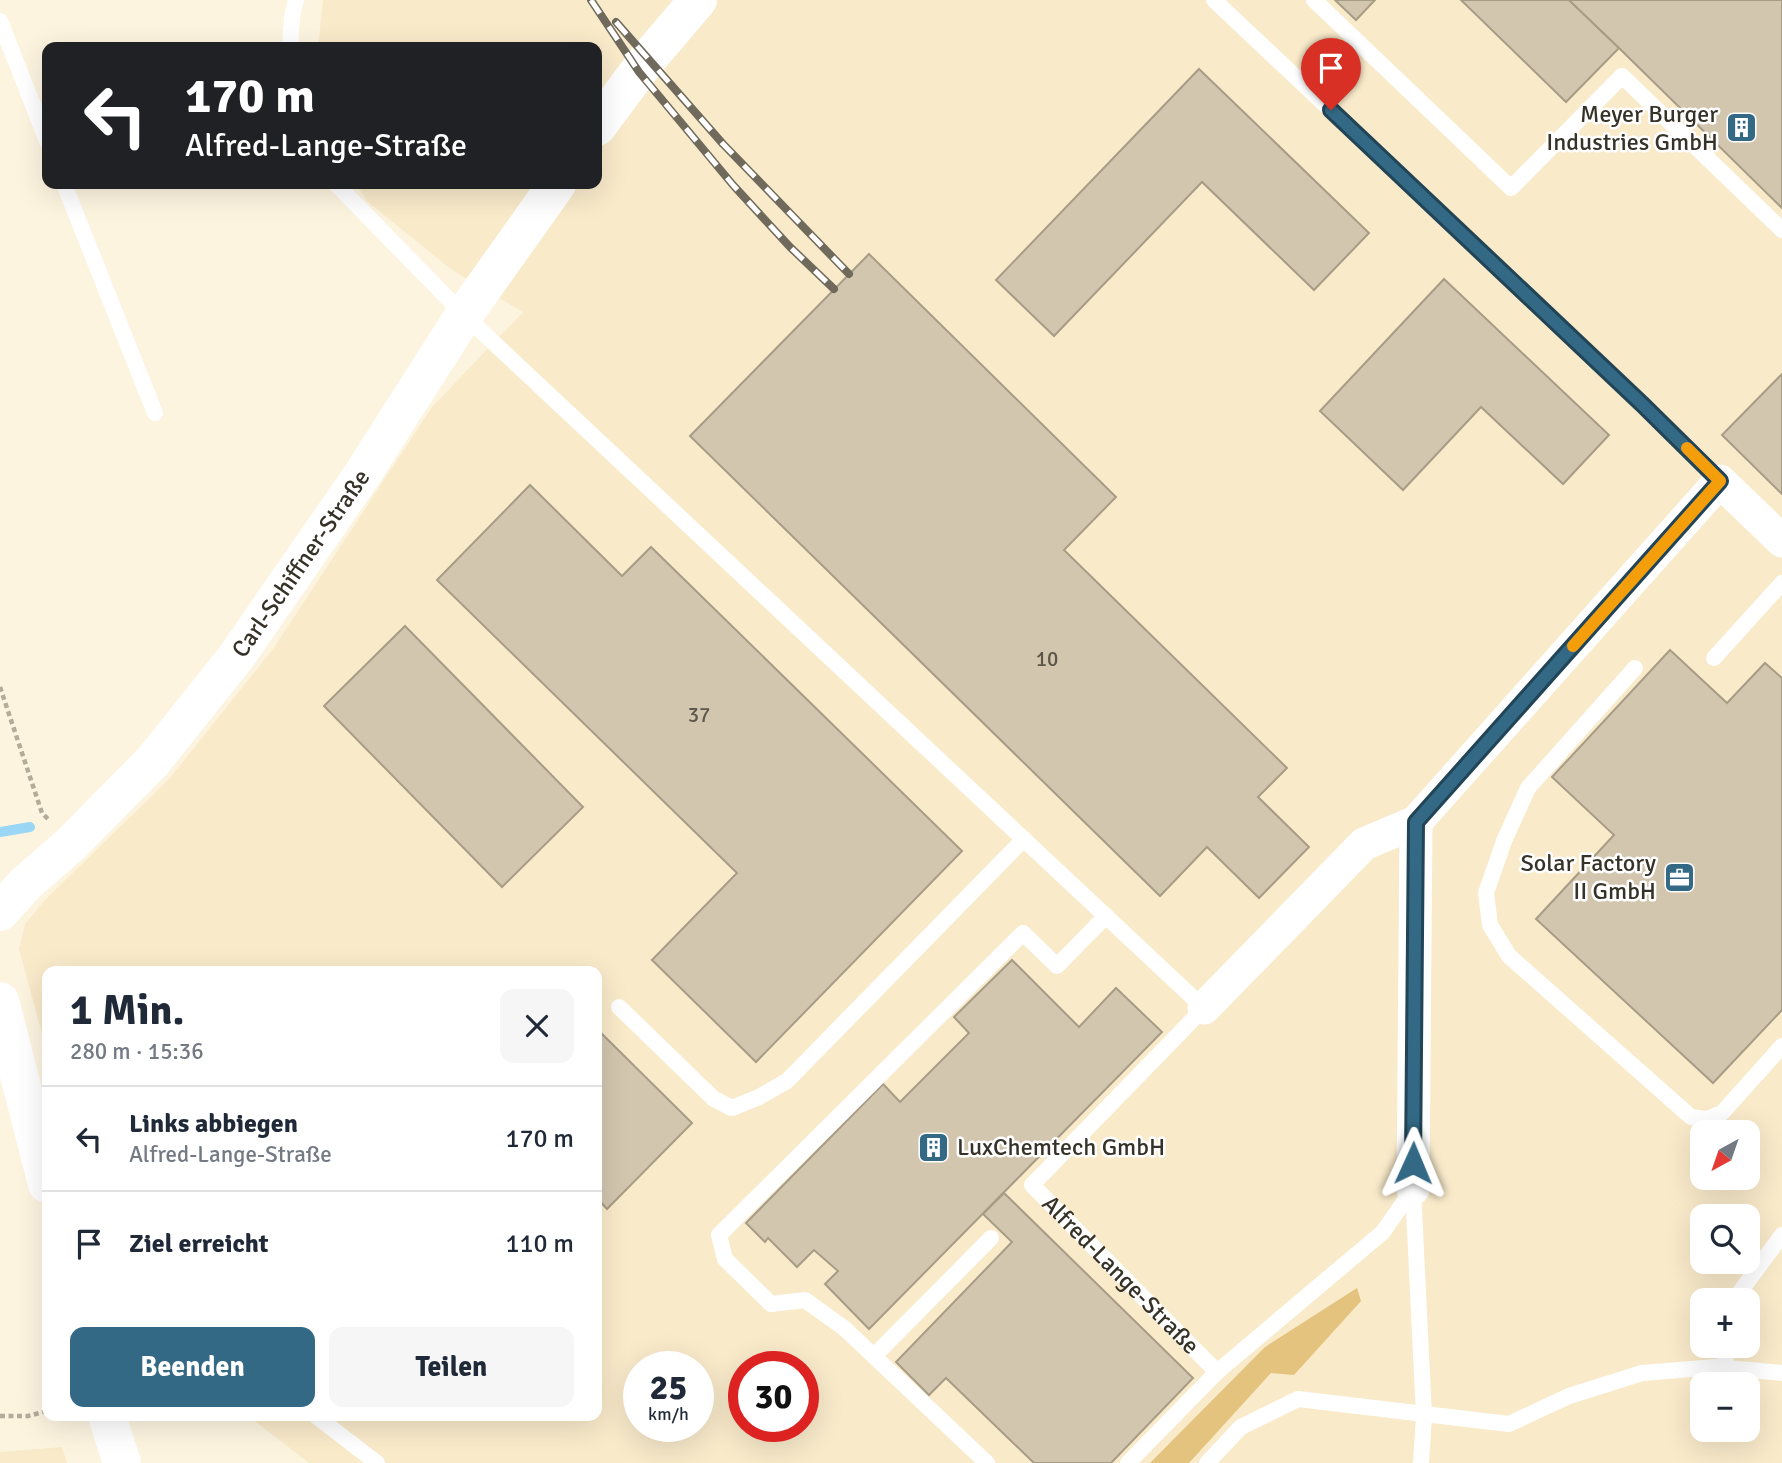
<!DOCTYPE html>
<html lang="de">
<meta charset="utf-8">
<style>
body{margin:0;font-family:Signika,sans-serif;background:#f6f6f7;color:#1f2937;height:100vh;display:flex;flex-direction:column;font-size:26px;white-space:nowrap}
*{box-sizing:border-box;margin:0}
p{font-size:23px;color:#747a83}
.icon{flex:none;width:38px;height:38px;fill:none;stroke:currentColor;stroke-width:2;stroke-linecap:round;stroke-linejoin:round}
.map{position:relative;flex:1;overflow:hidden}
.sheet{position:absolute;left:42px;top:966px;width:560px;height:455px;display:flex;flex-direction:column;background:#fff;border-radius:14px;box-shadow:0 7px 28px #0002}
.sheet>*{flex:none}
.banner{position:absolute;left:42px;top:42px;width:560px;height:147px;border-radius:14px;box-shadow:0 7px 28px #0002;background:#202124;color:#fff;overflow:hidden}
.needle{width:46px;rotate:220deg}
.tools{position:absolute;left:1690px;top:1120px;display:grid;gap:14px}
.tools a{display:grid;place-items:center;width:70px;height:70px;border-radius:14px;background:#fff;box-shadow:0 7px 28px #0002;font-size:35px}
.speed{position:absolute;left:623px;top:1351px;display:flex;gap:14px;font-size:35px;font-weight:700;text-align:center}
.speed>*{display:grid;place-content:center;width:91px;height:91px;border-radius:50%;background:#fff;box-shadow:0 7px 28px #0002;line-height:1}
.speed small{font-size:18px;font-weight:400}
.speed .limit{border:10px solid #d22;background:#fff;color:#111}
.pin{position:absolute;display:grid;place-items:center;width:60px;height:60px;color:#fff;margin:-72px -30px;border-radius:50% 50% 50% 0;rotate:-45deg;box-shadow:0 0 7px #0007}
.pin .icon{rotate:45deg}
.me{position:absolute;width:77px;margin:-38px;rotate:1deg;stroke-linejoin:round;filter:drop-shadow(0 0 5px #0008)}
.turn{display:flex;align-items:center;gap:24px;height:147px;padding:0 28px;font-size:32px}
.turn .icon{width:91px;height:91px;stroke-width:2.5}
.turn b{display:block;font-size:49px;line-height:60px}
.round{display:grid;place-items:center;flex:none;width:74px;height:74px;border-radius:14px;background:#f6f6f7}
.head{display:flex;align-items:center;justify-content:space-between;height:119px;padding:0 28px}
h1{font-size:42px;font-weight:700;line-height:52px}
.action{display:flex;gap:14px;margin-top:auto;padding:14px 28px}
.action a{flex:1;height:80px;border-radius:14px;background:#336984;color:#fff;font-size:28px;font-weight:700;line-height:80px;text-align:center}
.action a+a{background:#f6f6f7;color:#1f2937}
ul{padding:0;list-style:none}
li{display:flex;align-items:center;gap:21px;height:105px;padding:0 28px;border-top:2px solid #e0e1e3}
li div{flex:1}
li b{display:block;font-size:26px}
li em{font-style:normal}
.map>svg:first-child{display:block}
.built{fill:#f9eaca;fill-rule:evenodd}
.green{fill:#e4c37e}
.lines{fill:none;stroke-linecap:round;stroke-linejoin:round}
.stream{stroke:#9ad6f6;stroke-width:10}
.building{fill:#d2c6af;stroke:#a79c85;stroke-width:2}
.path{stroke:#b3ac9b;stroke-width:4.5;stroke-dasharray:5 3.5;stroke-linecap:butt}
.service{stroke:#fff;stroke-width:16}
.minor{stroke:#fff;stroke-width:33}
.secondary{stroke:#fff;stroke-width:38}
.rail-casing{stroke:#706a5d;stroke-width:8}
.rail{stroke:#fff;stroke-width:5;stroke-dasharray:16;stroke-linecap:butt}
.route-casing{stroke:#214456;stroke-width:18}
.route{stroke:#336984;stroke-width:12}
.slow{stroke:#f59e0b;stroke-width:12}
.labels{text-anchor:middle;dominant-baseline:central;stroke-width:5;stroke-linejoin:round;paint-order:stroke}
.number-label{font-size:21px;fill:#5d574a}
.poi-label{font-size:24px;fill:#363228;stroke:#fff;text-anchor:end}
.street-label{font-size:24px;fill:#363228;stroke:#fff}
</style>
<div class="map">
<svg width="1782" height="1463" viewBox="0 0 1782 1463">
<rect width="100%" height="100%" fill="#fdf4e0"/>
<g class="built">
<path d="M323 0H1782V1463H309L248 1416H597V971H47V1052L19 949 25 924 44 901 170 778 273 649 432 407 523 312 452 270 368 202 356 184H597V47H318ZM1703 1132H1748V1178H1703ZM1703 1216H1748V1262H1703ZM1703 1300H1748V1346H1703ZM639 1367H698V1426H639ZM744 1367H803V1426H744ZM1703 1384H1748V1430H1703Z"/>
<polygon points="62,1447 67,1463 0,1463 0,1452"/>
</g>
<polygon class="green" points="1357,1288 1361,1301 1294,1375 1271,1373 1189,1463 1150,1463 1265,1347"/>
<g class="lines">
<polyline class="stream" points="0,832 30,827"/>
</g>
<g class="building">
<polygon points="1335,0 1375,0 1356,20"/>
<polygon points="1461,0 1569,0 1619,48 1566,102"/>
<polygon points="1569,0 1782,0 1782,208 1619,48"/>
<polygon points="1199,69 1369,233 1314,290 1202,182 1054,336 996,280"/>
<polygon points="869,254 1116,497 1064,550 1287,768 1258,797 1309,847 1259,898 1207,847 1160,896 690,436"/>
<polygon points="1444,279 1609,435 1563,484 1481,407 1403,490 1320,411"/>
<polygon points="1782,374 1782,494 1722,435"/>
<polygon points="530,485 622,576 651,547 962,851 756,1062 652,960 737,873 437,580"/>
<polygon points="405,626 583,807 502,887 324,706"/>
<polygon points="1670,650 1727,703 1765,663 1782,678 1782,1010 1713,1083 1536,919 1614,835 1552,777"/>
<polygon points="1012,960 1079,1027 1116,988 1162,1032 869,1329 825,1284 838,1271 814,1250 797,1267 768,1238 765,1242 746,1223 883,1084 900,1102 969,1033 954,1017"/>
<polygon points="597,1029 692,1123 607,1209 597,1198"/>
<polygon points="1004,1193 1193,1378 1111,1463 1034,1463 946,1378 929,1395 896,1362 1012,1242 983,1214"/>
</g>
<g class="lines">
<g class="path">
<polyline points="0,687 42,813 49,820"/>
<polyline points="0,1416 28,1416 47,1411"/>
</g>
<g class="service">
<polyline points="1214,0 1643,405 1720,481"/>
<polyline points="1314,0 1511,188 1622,76 1782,230"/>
<polyline points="0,21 47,141"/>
<polyline points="290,47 292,17 296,0"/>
<polyline points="64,184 155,413"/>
<path id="s1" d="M336 184 464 315 1204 1008 1032 1185 1217 1372 1383 1232 1413 1189"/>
<polyline points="1714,658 1782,583"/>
<polyline points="1635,668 1528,788 1504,841 1486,893 1490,925 1509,956 1691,1117 1707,1119 1722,1113 1782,1046"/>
<polyline points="619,1007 714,1099 732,1108 759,1097 787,1081 1024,839"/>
<polyline points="1413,1189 1424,1416 1421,1463"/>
<polyline points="1734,1300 1782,1235"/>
<polyline points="1723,1346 1727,1368"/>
<polyline points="874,1356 991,1238"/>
<polyline points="316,1416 377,1463"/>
<polyline points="987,1463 844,1328 805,1300 771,1304 725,1259 719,1235 1023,933 1057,966 1106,916"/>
<polyline points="1128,1463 1217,1372"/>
<polyline points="1207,1463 1241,1427 1298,1399 1509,1424 1569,1396 1642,1373 1716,1367 1782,1373"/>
</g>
<g class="minor">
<polyline points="1204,1008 1364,844 1416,822 1720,481 1782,541"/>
<polyline points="1413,1189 1416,822"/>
</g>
<g class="secondary">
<polyline points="597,127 647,60 698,0"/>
<path id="s2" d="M0 912 25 884 71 844 153 761 236 657 362 475 464 315 557 184"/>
<polyline points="0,1001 47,1184"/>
<polyline points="107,1416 122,1463"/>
</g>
<defs>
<g id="rail">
<polyline points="591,0 639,72 733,185 790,247 834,289"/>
<polyline points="616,22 723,144 849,274"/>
</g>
</defs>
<use href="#rail" class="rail-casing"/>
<use href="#rail" class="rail"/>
</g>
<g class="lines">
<defs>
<polyline id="route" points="1331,110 1643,405 1720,481 1416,822 1413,1163"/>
</defs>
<use href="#route" class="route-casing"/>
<use href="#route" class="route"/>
<polyline class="slow" points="1573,646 1720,481 1687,448"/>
</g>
<defs>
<symbol id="building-square" viewBox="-11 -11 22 22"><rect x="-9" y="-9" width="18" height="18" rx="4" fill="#336984" stroke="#fff"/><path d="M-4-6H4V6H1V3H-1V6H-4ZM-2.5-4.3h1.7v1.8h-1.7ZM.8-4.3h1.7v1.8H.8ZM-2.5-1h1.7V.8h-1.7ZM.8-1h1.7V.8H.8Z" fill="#fff"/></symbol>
<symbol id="office-square" viewBox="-11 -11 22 22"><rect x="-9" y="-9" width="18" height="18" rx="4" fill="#336984" stroke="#fff"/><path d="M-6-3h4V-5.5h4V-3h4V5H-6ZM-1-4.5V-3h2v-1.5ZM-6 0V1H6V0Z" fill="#fff"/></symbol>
</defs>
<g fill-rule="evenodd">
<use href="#building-square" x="1724" y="110" width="35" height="35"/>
<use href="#office-square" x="1662" y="860" width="35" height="35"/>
<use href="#building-square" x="916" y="1130" width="35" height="35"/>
</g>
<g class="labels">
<g class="number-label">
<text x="1047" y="659">10</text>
<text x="699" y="715">37</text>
</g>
<g class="poi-label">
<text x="1718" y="114">Meyer Burger<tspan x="1718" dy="28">Industries GmbH</tspan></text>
<text x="1656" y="863">Solar Factory<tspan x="1656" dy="28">II GmbH</tspan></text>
<text x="957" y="1147" text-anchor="start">LuxChemtech GmbH</text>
</g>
<g class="street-label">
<text stroke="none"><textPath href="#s2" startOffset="462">Carl-Schiffner-Straße</textPath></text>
<text stroke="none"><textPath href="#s1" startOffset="1570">Alfred-Lange-Straße</textPath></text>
</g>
</g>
</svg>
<div class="tools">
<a><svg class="needle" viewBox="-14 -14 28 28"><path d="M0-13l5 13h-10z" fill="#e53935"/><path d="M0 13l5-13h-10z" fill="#747a83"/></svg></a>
<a><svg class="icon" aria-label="search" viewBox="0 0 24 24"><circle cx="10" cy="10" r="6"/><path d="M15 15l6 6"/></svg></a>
<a>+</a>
<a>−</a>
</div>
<div class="speed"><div>25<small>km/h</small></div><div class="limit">30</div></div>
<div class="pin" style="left:1331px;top:110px;background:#d93025"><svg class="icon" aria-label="arrive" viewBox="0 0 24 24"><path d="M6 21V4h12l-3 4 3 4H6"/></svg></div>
<svg class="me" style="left:1413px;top:1163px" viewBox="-20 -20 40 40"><path d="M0-17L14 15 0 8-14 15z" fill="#336984" stroke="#fff" stroke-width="4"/></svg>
<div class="banner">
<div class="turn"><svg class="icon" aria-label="left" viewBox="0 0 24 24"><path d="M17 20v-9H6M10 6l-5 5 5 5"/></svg><div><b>170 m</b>Alfred-Lange-Straße</div></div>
</div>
<section class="sheet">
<div class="head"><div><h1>1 Min.</h1><p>280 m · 15:36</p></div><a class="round"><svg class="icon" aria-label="close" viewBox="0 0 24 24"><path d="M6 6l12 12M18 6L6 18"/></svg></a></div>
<ul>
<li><svg class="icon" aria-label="left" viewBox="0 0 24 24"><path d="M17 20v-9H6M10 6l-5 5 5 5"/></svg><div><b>Links abbiegen</b><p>Alfred-Lange-Straße</p></div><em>170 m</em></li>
<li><svg class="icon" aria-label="arrive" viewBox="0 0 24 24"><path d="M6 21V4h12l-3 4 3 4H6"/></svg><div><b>Ziel erreicht</b></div><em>110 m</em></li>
</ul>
<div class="action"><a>Beenden</a><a>Teilen</a></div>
</section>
</div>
